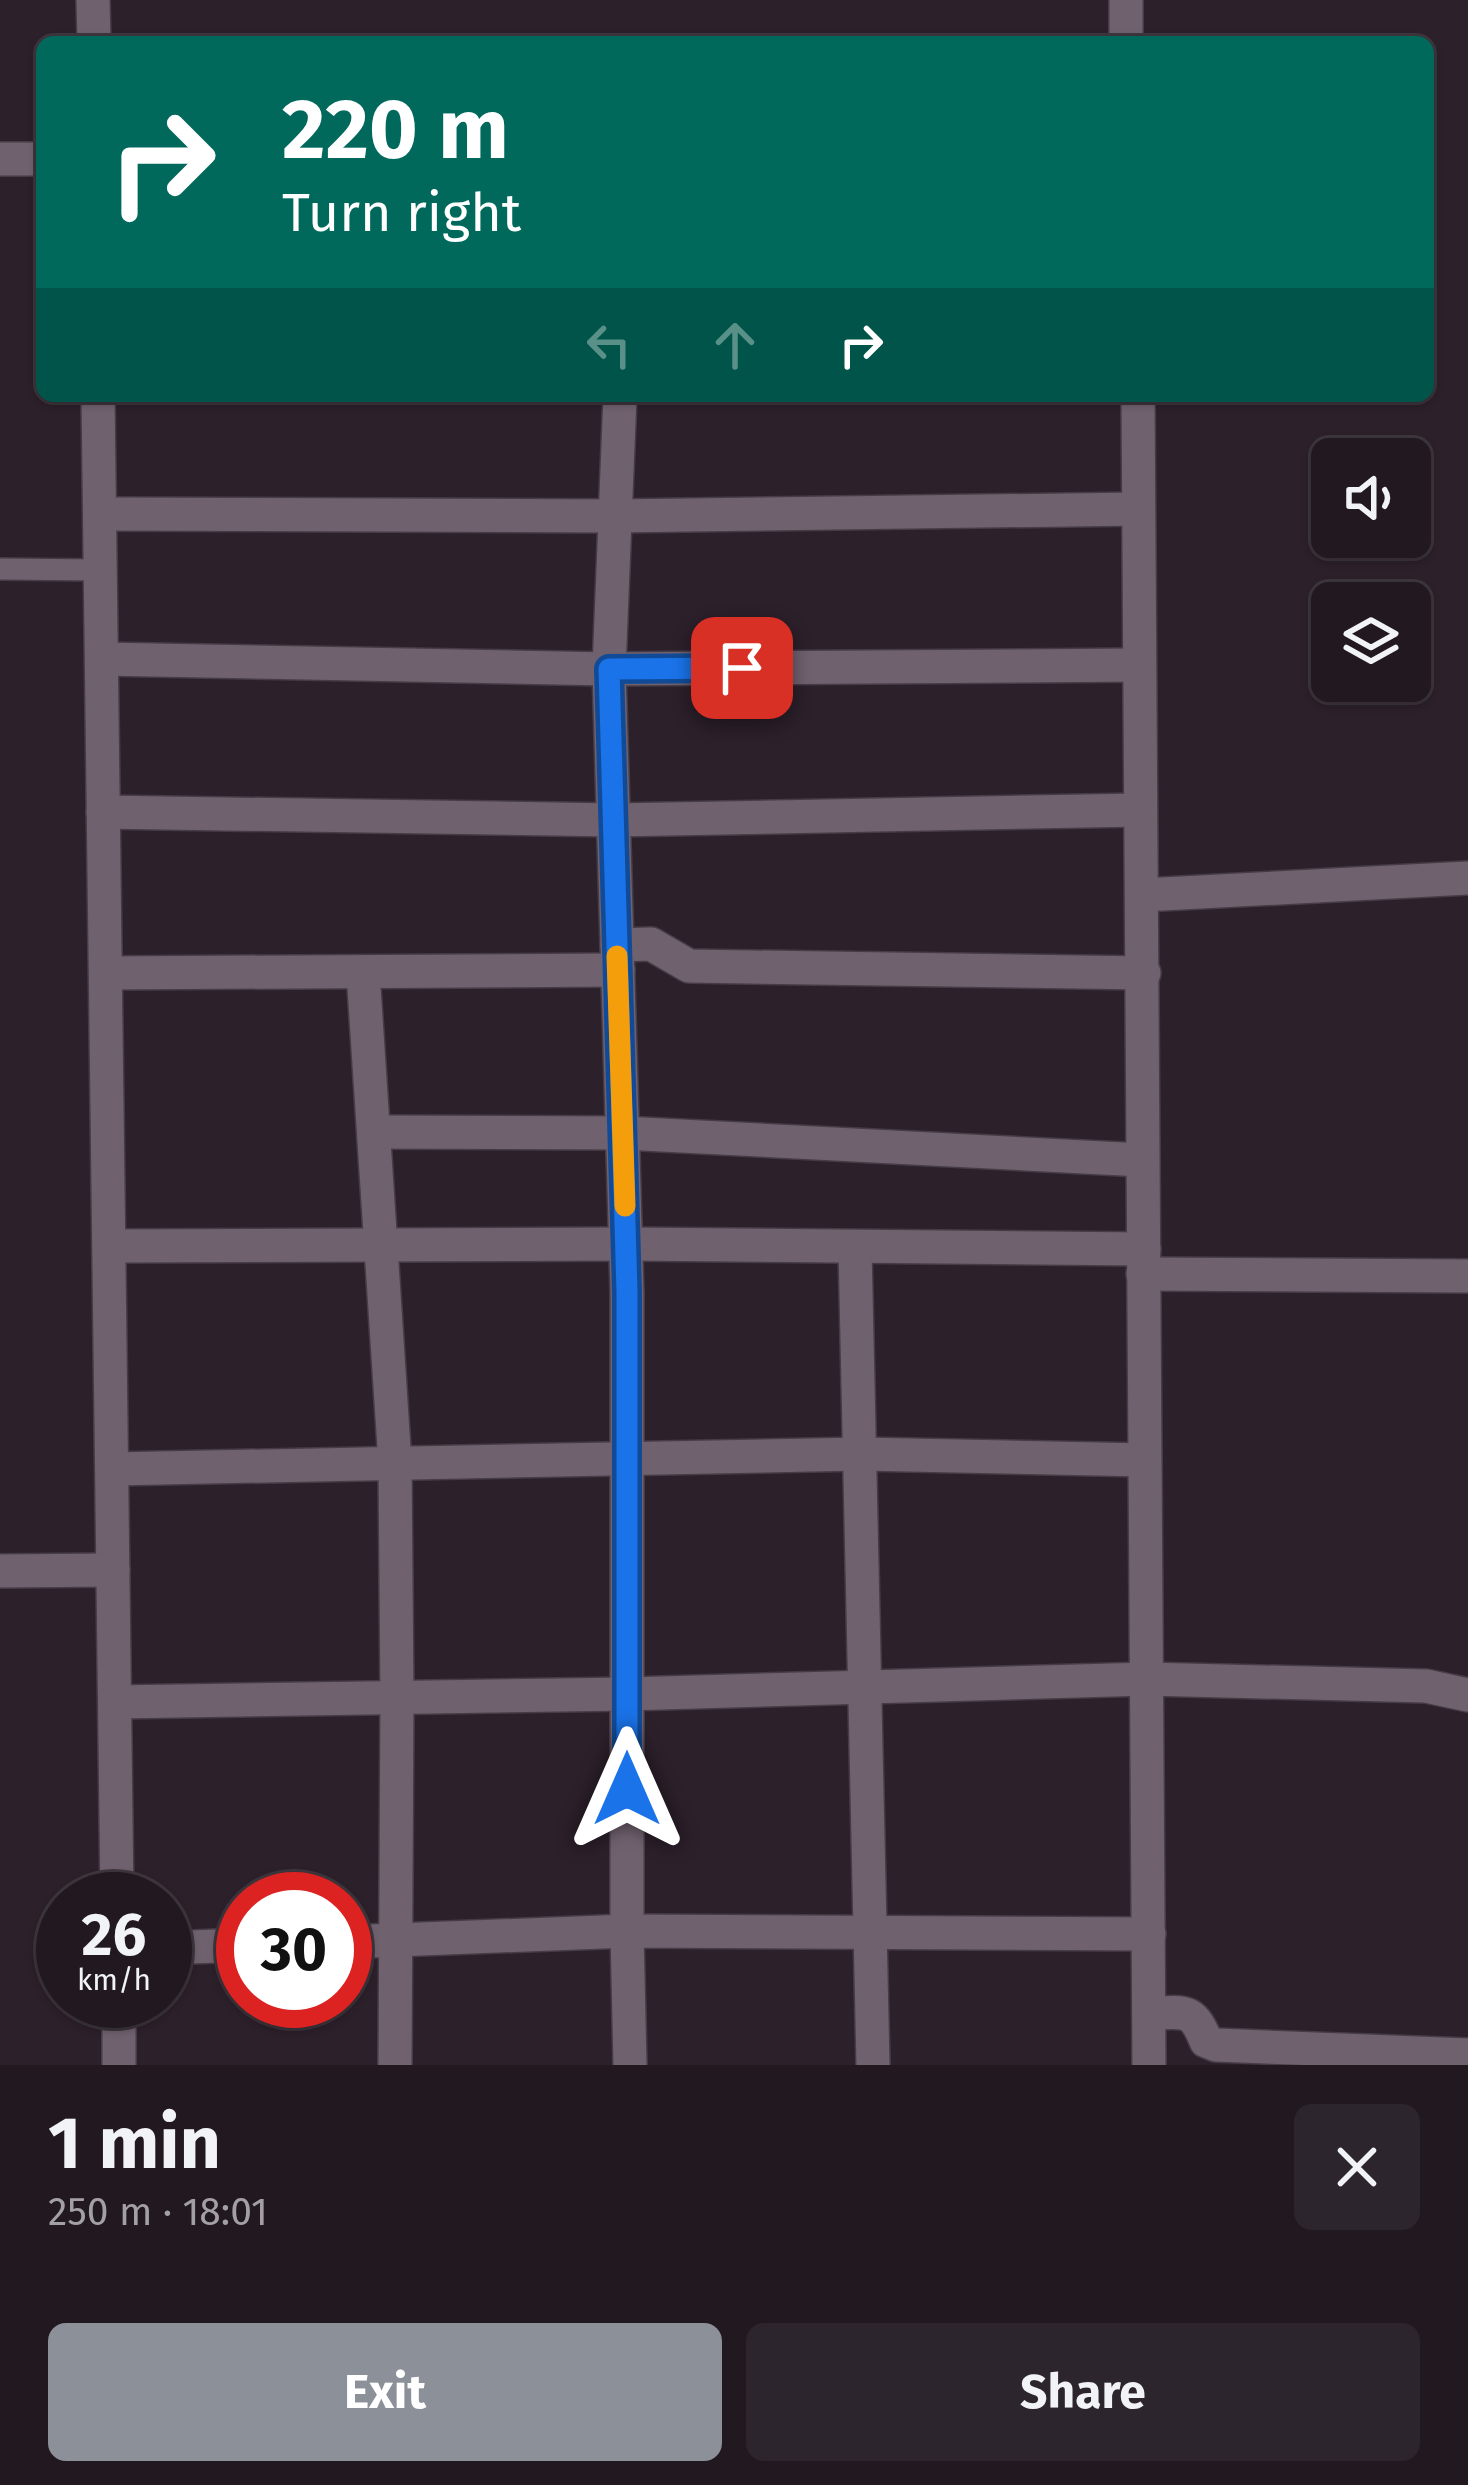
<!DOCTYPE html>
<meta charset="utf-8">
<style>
body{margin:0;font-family:"Fira Sans",sans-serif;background:#2d252d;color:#f1f3f6;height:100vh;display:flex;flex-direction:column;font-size:45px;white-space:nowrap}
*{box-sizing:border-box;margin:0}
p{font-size:39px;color:#a2a0a5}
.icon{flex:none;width:66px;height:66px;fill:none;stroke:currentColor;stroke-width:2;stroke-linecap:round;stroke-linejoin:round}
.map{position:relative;height:2065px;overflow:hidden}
.details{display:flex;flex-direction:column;background:#211820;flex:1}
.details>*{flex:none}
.hud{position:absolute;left:36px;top:36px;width:1398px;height:366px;border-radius:18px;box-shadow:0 3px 9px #0004,0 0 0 3px #3e373e;background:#00695c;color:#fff;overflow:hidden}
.fabs{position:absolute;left:1311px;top:438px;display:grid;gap:24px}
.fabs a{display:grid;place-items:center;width:120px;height:120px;border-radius:18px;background:#211820;box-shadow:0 3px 9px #0004,0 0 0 3px #3e373e;font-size:60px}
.speed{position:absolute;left:36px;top:1872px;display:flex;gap:24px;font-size:60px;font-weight:700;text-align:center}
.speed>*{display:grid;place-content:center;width:156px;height:156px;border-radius:50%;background:#211820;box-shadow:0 3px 9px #0004,0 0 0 3px #3e373e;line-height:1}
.speed small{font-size:30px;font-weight:400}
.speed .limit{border:18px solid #d22;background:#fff;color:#111}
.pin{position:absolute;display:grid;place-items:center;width:102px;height:102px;color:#fff;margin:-51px;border-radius:24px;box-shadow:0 6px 18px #0006}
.me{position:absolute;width:132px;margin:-66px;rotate:0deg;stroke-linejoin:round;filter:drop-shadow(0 0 9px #0008)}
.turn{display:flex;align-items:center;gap:42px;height:252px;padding:0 48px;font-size:54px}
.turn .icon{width:156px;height:156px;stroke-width:2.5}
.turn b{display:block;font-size:84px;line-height:102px}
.lanes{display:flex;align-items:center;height:114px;padding:0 48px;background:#0003;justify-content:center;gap:60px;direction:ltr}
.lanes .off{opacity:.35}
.round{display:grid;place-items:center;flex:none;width:126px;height:126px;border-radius:18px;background:#2d252d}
.headline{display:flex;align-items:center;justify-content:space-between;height:204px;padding:0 48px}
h1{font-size:72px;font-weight:700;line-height:90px}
.cta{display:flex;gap:24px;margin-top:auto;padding:24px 48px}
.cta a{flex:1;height:138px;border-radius:18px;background:#8c9099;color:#fff;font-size:48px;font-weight:700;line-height:138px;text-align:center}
.cta a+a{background:#2d252d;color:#f1f3f6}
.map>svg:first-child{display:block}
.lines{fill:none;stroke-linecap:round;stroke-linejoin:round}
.service-casing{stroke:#463c46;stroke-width:24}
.minor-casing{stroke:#463c46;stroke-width:36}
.tertiary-casing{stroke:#463c46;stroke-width:36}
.service{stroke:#70616f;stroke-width:21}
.minor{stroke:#70616f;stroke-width:33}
.tertiary{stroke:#70616f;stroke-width:33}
.route-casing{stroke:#114b97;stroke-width:30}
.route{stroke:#1a73e8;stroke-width:21}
.slow{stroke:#f59e0b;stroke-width:21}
</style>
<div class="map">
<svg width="1468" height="2065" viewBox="0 0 1468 2065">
<rect width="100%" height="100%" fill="#2c202b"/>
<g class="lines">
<defs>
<polyline id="service" points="0,569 100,570"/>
<g id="minor">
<polyline points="93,0 94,42"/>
<polyline points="1126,0 1126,42"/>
<polyline points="98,396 117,1899"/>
<polyline points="620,396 609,669 627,1292 627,1931 630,2065"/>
<polyline points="100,514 613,516 1138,509"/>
<polyline points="102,659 609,669 1139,665"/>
<polyline points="103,812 614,820 1140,810"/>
<polyline points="1143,895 1468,878"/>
<polyline points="617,945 651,944 689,966 1144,973"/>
<polyline points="363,972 395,1463 397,1697 395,2065"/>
<polyline points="106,973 618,970"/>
<polyline points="374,1132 623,1133 1142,1160"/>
<polyline points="109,1246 626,1244 1144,1249"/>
<polyline points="855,1248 873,2065"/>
<polyline points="1143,1274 1468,1276"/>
<polyline points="112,1469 861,1454 1144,1460"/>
<polyline points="0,1571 113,1570"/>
<polyline points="115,1702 627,1694 1147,1679 1426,1686 1468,1695"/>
<polyline points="345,1942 627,1931 1149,1934"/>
<polyline points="165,1948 243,1945"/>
<polyline points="119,2001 119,2065"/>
<path d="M1150 2013C1184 2013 1192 2006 1206 2041L1216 2045 1468 2055"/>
</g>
<g id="tertiary">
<polyline points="0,159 42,159"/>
<polyline points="1138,396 1149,2065"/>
</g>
</defs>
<use href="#service" class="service-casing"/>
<use href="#minor" class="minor-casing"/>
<use href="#tertiary" class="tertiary-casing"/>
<use href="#service" class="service"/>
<use href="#minor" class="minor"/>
<use href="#tertiary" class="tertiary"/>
</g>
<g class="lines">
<defs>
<polyline id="route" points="627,1789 627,1292 609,669 742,668"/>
</defs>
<use href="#route" class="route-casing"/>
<use href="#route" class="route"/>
<polyline class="slow" points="617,956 625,1206"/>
</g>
</svg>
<div class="fabs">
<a><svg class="icon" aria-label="sound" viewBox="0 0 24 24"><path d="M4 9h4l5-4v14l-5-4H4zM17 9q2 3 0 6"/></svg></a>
<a><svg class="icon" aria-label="layers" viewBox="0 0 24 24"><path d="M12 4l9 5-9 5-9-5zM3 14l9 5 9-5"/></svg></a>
</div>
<div class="speed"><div>26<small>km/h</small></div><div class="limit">30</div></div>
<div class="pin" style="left:742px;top:668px;background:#d93025"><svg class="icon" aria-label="arrive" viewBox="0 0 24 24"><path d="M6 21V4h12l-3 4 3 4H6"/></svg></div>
<svg class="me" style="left:627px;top:1789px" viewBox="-20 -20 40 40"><path d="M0-17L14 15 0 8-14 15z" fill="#1a73e8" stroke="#fff" stroke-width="4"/></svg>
<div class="hud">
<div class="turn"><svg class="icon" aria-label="right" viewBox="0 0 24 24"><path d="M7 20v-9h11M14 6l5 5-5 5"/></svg><div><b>220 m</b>Turn right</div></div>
<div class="lanes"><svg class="icon off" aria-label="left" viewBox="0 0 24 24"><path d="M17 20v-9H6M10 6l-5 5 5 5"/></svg><svg class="icon off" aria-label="ahead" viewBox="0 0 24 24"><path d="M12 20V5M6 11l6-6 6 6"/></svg><svg class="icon" aria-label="right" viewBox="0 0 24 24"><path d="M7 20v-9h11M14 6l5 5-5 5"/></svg></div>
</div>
</div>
<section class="details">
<div class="headline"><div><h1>1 min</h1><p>250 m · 18:01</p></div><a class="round"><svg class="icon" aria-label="close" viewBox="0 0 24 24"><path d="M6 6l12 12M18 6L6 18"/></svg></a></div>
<div class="cta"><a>Exit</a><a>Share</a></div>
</section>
